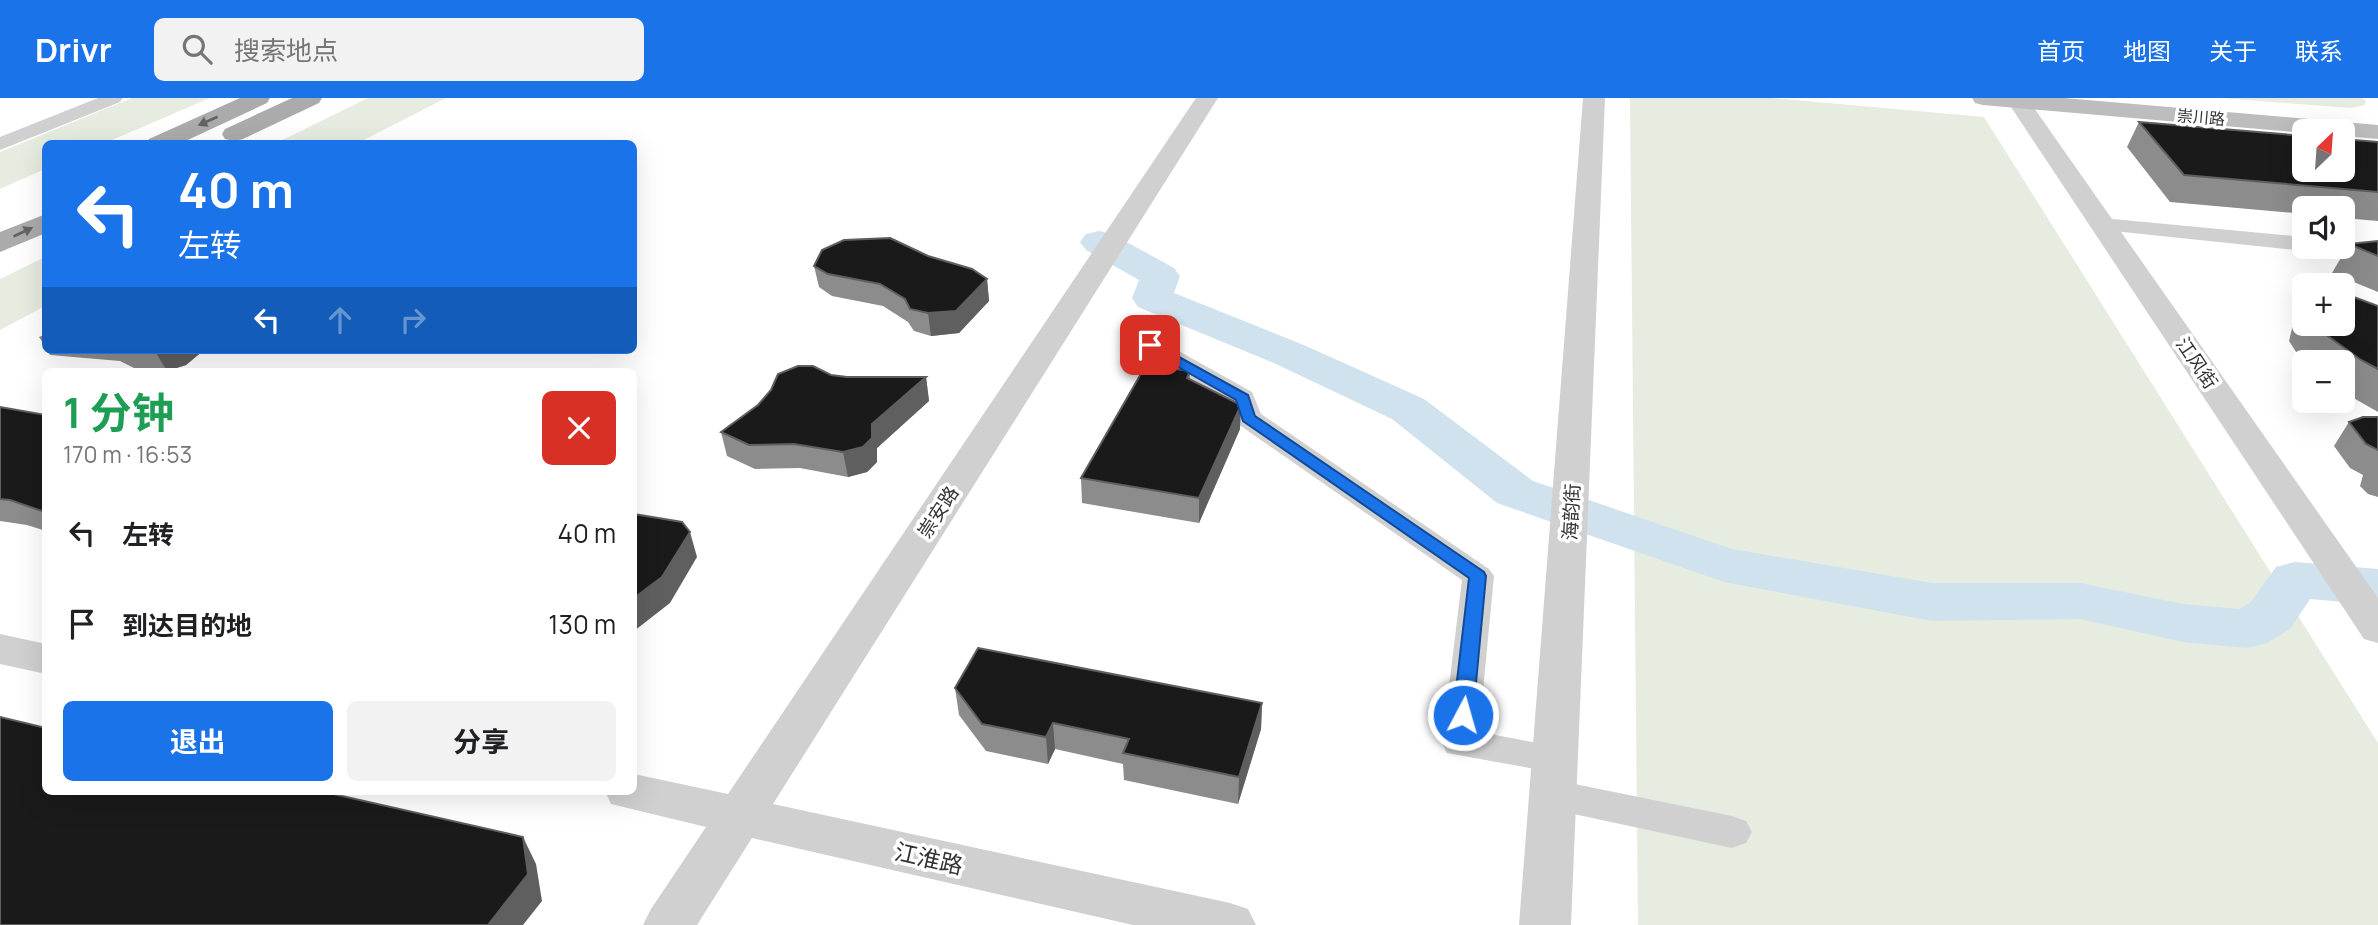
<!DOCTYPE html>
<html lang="zh">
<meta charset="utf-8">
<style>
body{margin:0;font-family:Manrope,"Noto Sans SC",sans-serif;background:#f2f2f2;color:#202124;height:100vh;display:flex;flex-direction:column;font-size:26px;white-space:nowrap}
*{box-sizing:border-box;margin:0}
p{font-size:23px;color:#757577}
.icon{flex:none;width:38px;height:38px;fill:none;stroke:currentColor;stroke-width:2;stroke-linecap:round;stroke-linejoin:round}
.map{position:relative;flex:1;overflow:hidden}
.drawer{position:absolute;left:42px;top:270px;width:595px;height:427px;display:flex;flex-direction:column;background:#fff;border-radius:10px;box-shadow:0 7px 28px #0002}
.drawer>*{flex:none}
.hud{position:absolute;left:42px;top:42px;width:595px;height:214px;border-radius:10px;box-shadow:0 7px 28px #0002;background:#1a73e8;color:#fff;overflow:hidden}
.needle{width:46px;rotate:25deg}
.controls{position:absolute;left:2292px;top:21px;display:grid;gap:14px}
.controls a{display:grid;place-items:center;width:63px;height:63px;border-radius:10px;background:#fff;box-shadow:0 7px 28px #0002;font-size:35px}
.pin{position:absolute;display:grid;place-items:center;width:60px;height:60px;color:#fff;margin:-30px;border-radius:14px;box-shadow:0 4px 10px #0006}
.me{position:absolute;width:77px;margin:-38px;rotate:6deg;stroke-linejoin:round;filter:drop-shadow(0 0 5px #0008)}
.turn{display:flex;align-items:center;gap:24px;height:147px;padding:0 21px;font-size:32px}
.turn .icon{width:91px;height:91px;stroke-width:2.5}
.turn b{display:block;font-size:49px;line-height:60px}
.lanes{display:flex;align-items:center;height:66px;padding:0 21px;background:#0003;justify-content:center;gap:35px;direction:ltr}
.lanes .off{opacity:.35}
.round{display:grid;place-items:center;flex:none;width:74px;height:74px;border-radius:10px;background:#f2f2f2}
.headline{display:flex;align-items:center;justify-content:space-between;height:119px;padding:0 21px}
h1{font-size:42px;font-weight:700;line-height:52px;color:#1e9e55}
.primary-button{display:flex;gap:14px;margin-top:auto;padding:14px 21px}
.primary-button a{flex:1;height:80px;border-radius:10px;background:#1a73e8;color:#fff;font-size:28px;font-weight:700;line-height:80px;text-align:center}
.primary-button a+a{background:#f2f2f2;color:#202124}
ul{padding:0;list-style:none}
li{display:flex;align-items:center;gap:21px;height:91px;padding:0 21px}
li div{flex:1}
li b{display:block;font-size:26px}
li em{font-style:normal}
header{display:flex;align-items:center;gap:42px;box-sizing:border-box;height:98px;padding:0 35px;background:#1a73e8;color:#fff}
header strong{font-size:33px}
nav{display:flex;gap:38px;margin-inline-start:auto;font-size:24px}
.search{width:490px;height:63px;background:#f2f2f2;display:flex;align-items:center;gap:18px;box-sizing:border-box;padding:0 24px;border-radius:10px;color:#757577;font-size:26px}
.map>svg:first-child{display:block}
.green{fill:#e6ecdf}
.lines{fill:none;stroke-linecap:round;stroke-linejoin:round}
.river{fill:#cfe2ee;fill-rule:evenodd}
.minor{fill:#d0d0d0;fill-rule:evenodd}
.tertiary{fill:#d0d0d0;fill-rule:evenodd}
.secondary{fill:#bdbdbd;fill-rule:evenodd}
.primary{fill:#ababab;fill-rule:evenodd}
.wall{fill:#8c8c8c}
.shaded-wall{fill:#5f5f5f}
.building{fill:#1a1a1a;stroke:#5f5f5f;stroke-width:2}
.oneway{fill:#636363}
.route{fill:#1a73e8;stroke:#114b97;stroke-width:2}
.labels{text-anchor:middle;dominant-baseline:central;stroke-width:7;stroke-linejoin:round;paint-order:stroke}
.far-street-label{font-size:16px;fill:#333;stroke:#fff}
.street-label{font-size:19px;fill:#333;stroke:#fff}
.near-street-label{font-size:23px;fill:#333;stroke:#fff}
</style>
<header>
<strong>Drivr</strong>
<div class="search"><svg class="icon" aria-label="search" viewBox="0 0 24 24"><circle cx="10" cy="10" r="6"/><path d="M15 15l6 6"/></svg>搜索地点</div>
<nav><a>首页</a><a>地图</a><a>关于</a><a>联系</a></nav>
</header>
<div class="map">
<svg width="2378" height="827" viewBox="0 0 2378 827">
<rect width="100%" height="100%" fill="#fff"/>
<g class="green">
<polygon points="132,0 210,0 105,45 46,46 45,71 0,91 0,54"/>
<polygon points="368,0 446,0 358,45 276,45"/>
<polygon points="1630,0 1771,0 1984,19 2378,645 2378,827 1638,827"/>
<polygon points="2221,0 2362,0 2366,3 2365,7 2351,10"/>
<polygon points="45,159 45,208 0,232 0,181"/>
</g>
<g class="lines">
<polygon class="river" points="1099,133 1112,136 1174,170 1180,178 1174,195 1306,248 1424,301 1533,383 1732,451 1932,485 2080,485 2183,506 2239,511 2250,505 2276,469 2295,464 2378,471 2378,507 2310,501 2290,531 2267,545 2247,550 2183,544 2080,521 1932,523 1724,484 1497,405 1392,321 1276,266 1138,209 1132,200 1139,182 1086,152 1080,144 1086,136"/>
<g class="minor">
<polygon points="98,0 123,0 120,4 0,52 0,39"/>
<polygon points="2102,120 2305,139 2305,149 2314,149 2305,153 2094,131 2091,126 2094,121"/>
<polygon points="2343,143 2378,146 2378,160 2327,154 2324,149 2343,149"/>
<polygon points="1150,240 1159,242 1252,294 1261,316 1489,471 1494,478 1479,634 1570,651 1575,661 1570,671 1557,675 1447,655 1442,645 1462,482 1238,326 1231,304 1141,252 1138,247 1141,242"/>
<polygon points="1555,682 1732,718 1746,723 1752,734 1746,745 1732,750 1555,712 1542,708 1536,697 1542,686"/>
</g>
<g class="tertiary">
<polygon points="1196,0 1218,0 773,706 1230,805 1248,811 1256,827 1133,827 752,740 697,827 643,827 651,811 706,729 611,706 605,693 634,693 634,676 728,696"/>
<polygon points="1583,0 1605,0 1571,827 1519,827"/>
<polygon points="2005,0 2027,0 2378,500 2378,545 2364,541"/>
<polygon points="0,536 46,546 46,576 0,566"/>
</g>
<polygon class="secondary" points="1972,0 2064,0 2378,27 2378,41 2343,38 2343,33 2305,35 1983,7 1975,5"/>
<g class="primary">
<polygon points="240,0 270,0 267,5 179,46 146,46 149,41"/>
<polygon points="292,0 322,0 319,5 243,41 234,43 225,41 222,36 225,31"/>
<polygon points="46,116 46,135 0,154 0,134"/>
</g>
</g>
<g class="wall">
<polygon points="2139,24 2378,44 2378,123 2343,120 2343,110 2305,110 2305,116 2170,104 2127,49"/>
<polygon points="2378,143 2378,194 2332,175 2349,146"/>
<polygon points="814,168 987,181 989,203 959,235 931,238 914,233 908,224 883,208 832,198 819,189"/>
<polygon points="2305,206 2305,226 2343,226 2378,208 2378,314 2343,294 2343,264 2305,265 2302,263 2289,243 2293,226"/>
<polygon points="46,236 46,249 39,239"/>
<polygon points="47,252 204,252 186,267 167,273 140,273 120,263 50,257"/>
<polygon points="1190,273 1190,281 1240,331 1199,425 1082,405 1081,380"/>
<polygon points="831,277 847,279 926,279 929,303 877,350 877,364 867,374 848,379 800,370 755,371 727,358 721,334"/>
<polygon points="0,309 46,317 46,433 27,427 0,423"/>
<polygon points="2378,319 2378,399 2368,396 2360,388 2363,377 2350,370 2334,348 2349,324"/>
<polygon points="955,590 1262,605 1261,631 1238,706 1124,682 1123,666 1055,651 1048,666 986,653 959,617"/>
</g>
<g class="shaded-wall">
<polygon points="987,181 989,203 959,235 931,238 928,215"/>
<polygon points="165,252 204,252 186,267 167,273 156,255"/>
<polygon points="926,279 929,303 877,350 877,364 867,374 848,379 843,354 872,326"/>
<polygon points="1241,307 1240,331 1199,425 1199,400"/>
<polygon points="690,434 697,459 670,505 634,533 634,500"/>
<polygon points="1262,605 1261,631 1238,706 1239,679"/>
<polygon points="1053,625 1055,651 1048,666 1046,639"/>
<polygon points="523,739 536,766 542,803 523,827 488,827"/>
</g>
<g class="building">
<polygon points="2139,24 2305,38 2305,72 2343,72 2343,41 2378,44 2378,94 2184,77"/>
<polygon points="890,140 928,158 972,171 987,181 956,213 928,215 910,211 905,201 880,186 828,176 814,168 822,152 844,142"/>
<polygon points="2378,143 2378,158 2349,146"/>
<polygon points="2343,195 2378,208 2378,271 2361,262 2321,233 2316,226 2343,226"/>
<polygon points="124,252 165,252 156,255 130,255"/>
<polygon points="1146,267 1190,273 1187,280 1241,307 1199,400 1081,380"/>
<polygon points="798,268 813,268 831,277 847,279 926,279 872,326 872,340 863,349 843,354 794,346 749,347 721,334 758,307 771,292 778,276"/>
<polygon points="0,309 46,317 46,413 45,414 10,402 0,401"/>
<polygon points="2363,319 2378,319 2378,352 2366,346 2349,324"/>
<polygon points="634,416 682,424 690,434 662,479 634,500"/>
<polygon points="978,550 1262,605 1239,679 1123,655 1129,641 1053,625 1046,639 982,626 955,590"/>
<polygon points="0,619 46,630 46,693 320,693 523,739 528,776 488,827 0,827"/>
</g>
<defs><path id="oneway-solid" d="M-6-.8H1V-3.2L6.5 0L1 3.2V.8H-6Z" transform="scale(1.75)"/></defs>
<g class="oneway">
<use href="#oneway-solid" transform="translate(208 23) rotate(156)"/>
<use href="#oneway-solid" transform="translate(23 134) rotate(-25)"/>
</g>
<polygon class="route" points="1150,243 1248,297 1255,318 1484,474 1486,478 1473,617 1470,622 1456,622 1453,617 1469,480 1243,323 1236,302 1145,250 1145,244"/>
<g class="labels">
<g class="far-street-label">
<text transform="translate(2201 19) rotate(5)">崇川路</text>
</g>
<g class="street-label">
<text transform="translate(2197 265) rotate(56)">江风街</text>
<text transform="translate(938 414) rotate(-57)">崇安路</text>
<text transform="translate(1571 414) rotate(-87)">海韵街</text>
</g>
<g class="near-street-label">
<text transform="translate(929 760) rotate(13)">江淮路</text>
</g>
</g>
</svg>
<div class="controls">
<a><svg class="needle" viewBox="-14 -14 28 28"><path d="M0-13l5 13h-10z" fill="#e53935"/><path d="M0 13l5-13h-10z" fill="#757577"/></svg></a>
<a><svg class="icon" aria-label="sound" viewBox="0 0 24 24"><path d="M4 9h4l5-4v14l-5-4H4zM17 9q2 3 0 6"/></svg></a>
<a>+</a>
<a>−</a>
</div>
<div class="pin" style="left:1150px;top:247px;background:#d93025"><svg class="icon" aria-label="arrive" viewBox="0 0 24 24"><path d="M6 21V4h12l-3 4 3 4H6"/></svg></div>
<svg class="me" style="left:1463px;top:617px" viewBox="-20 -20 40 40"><circle r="17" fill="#1a73e8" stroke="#fff" stroke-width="3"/><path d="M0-11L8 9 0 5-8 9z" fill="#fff"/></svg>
<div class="hud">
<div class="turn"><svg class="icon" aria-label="left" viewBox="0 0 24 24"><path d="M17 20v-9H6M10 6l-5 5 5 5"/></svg><div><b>40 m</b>左转</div></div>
<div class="lanes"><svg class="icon" aria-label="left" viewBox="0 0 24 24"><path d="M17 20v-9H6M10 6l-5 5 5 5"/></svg><svg class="icon off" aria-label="ahead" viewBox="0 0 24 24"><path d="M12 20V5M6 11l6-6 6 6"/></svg><svg class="icon off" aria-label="right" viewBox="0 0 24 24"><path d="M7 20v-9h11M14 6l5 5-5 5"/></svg></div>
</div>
<section class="drawer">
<div class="headline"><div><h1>1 分钟</h1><p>170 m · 16:53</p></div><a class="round" style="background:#d93025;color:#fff"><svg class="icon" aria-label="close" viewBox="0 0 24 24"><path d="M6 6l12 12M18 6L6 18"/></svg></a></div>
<ul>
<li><svg class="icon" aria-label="left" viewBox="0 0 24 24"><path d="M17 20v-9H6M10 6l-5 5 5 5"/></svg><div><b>左转</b></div><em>40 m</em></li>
<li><svg class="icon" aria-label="arrive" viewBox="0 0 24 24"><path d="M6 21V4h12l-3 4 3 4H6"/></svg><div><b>到达目的地</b></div><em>130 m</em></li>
</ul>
<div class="primary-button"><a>退出</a><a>分享</a></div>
</section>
</div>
